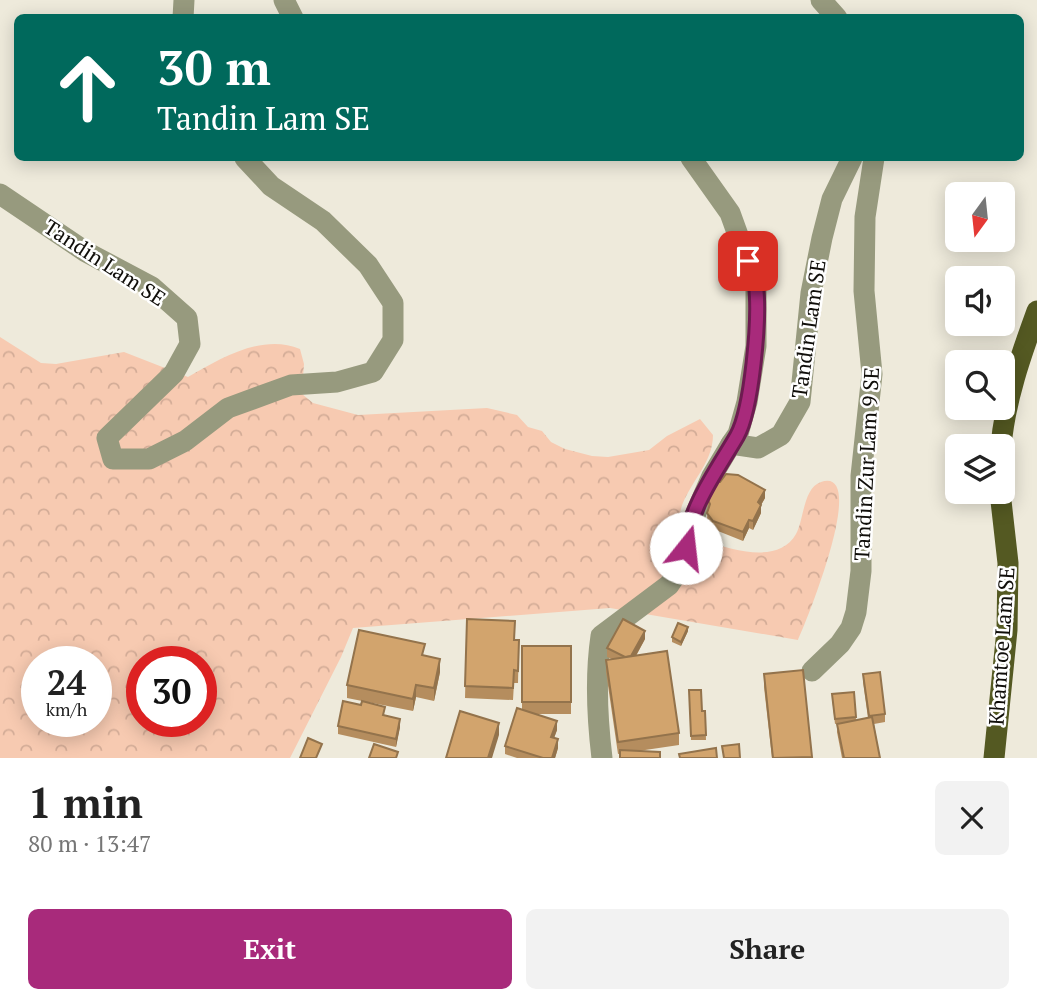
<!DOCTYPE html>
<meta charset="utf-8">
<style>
body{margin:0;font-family:"PT Serif",serif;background:#f2f2f2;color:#222;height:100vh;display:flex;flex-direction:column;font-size:26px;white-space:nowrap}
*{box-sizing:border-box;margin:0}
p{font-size:23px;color:#767676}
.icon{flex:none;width:38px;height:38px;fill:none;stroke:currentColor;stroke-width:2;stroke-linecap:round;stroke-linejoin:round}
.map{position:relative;height:758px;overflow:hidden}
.side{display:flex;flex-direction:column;background:#fff;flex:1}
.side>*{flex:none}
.banner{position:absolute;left:14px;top:14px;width:1010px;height:147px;border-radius:10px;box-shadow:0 4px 18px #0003;background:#00695c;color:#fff;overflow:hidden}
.needle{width:46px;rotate:195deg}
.buttons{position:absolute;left:945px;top:182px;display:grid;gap:14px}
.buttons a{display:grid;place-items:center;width:70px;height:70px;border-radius:10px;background:#fff;box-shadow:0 4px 18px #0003;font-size:35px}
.speed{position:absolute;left:21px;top:646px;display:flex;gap:14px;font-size:35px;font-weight:700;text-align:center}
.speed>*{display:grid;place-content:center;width:91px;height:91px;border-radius:50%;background:#fff;box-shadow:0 4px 18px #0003;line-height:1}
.speed small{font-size:18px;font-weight:400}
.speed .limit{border:10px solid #d22;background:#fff;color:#111}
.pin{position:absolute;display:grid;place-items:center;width:60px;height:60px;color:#fff;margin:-30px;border-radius:14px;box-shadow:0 4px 10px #0006}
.me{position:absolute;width:77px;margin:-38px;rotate:16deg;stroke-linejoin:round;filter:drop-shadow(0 0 5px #0008)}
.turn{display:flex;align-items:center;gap:24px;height:147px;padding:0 28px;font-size:32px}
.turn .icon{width:91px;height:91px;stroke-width:2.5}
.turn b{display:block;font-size:49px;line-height:60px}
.round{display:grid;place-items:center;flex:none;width:74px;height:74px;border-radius:10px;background:#f2f2f2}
.headline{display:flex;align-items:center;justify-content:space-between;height:119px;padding:0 28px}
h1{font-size:42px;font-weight:600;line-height:52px}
.button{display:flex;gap:14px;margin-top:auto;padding:14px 28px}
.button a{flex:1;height:80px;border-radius:10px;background:#a82a7b;color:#fff;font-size:28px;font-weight:600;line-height:80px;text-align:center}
.button a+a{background:#f2f2f2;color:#222}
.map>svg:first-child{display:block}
.forest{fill:url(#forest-crowns);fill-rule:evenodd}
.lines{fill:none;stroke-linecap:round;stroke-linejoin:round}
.street{stroke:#979a7e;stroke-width:21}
.primary{stroke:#545922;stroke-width:21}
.wall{fill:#b58d5e}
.shaded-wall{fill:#93734c}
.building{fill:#d2a46d;stroke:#93734c;stroke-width:2}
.route-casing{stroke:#6d1b50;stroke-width:18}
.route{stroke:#a82a7b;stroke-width:12}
.labels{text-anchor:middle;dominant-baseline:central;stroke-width:5;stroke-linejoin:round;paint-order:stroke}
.street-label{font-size:21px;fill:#100e0a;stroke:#fff}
</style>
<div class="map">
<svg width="1037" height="758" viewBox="0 0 1037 758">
<defs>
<pattern id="forest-crowns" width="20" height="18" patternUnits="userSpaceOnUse" patternTransform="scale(1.75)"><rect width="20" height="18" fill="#f7cab1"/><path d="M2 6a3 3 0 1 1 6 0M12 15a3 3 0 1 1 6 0" fill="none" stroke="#d3ac97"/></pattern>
</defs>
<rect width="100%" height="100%" fill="#eeeadb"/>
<path class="forest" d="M0 337 41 363 56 364 124 352 188 377C221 358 263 333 300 349L304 364 303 377 291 385 313 403 358 415 487 408 517 415 528 427 542 431 551 442 565 449 592 456 608 457 649 450 667 436 700 419 713 435C713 467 683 487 679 518 685 524 693 538 701 541 704 543 708 542 712 543 736 551 780 563 796 534 804 520 803 488 821 482 870 466 805 625 798 640L610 608 353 628 341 657 290 758H0ZM37 662H96V721H37ZM142 662H201V721H142Z"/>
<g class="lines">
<g class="street">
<polyline points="284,0 293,18"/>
<polyline points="821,0 837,18"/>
<polyline points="183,18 184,0"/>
<polyline points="691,158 730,213 756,285 756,346 747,402 738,434 731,444 758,448 781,435 800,402 811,293 822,238 832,199 852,158"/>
<polyline points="0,194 86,252 152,287 187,318 190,344 174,373 107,438 113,459 149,459 185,441 228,408 291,385 337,382 373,372 393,340 393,303 368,265 323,221 271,186 245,158"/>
<polyline points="812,671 840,644 851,628 856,612 861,571 861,476 872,374 864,291 865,217 874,158"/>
<path d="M602 758C597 717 595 677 601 636L669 585 684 562 687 533 712 476 731 444"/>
</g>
<g class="primary">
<path d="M1001 446C1005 400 1021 355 1037 311"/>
<polyline points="994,758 1007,630 1008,563 1000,492"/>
</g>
</g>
<g class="wall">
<polygon points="765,498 761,505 761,513 753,530 749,528 743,541 713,529 707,522 708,500"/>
<polygon points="467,619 514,640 519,640 518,683 514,683 513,700 465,698"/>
<polygon points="688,631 681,646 672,642 672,637"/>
<polygon points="645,639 636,656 679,733 679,745 618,754 606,672 606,660 612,659 607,657 607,648"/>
<polygon points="522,646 571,646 571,714 536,714 557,730 554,738 558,748 555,758 517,758 505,754 505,746 522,710"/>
<polygon points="425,656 440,672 434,701 416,697 413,711 347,698 347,685"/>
<polygon points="803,670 812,758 772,758 764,687 764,674"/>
<polygon points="863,674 885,714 885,722 874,724 880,758 842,758 837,732 838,723 835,724 832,698 854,692 856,720 868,718 863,682"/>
<polygon points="689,690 702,711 705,711 706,740 691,740"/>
<polygon points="385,715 400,727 396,747 338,734 338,726"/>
</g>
<g class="shaded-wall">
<polygon points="765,490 765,498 761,505 761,513 753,530 753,521 758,502"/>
<polygon points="749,520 749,528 743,541 743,532"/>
<polygon points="688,627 688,631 681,646 681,642"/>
<polygon points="645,631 645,639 629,668 629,660"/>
<polygon points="440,659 440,672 434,701 434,688"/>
<polygon points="416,685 416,697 413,711 413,699"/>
<polygon points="400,719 400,727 396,747 396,739"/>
<polygon points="557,721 557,730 551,746 551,737"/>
<polygon points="499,723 499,735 492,758 488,758"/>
<polygon points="558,739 558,748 555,758 552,758"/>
</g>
<g class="building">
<polygon points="726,474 738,475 765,490 758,502 761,505 753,521 749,520 743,532 713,521 707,513 710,504 708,500 717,482 720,482"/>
<polygon points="467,619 515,621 514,640 519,640 518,671 514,670 513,688 465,686"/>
<polygon points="623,619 645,631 631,656 625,657 607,648"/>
<polygon points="678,623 688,627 681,642 672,637"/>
<polygon points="359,630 425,644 422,655 440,659 434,688 416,685 413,699 347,685"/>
<rect x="522" y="646" width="49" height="56"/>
<polygon points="667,651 679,733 618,742 606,660"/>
<polygon points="803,670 812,757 773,758 764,674"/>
<polygon points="880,672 885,714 869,716 863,674"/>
<polygon points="689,690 701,690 702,711 705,711 706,735 691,736"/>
<polygon points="854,692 856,717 835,719 832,694"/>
<polygon points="343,701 361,705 362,701 385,707 383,715 400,719 396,739 338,726"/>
<polygon points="517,708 557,721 551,737 558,739 552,758 543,758 505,746"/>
<polygon points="460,711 499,723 488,758 446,758"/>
<polygon points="872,717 880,758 844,758 837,724"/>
<polygon points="308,738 322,744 316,758 300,758"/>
<polygon points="374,744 398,752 396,758 369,758"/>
<polygon points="739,744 740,758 724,758 722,746"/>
<polygon points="716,748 717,758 680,758 679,754"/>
<polygon points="620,750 660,752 660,758 620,758"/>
</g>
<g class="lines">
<defs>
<path id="route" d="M686 548C688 509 718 469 737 436 752 409 760 318 756 286 755 278 751 269 748 261"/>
</defs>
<use href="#route" class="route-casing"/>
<use href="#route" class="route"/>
</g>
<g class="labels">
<g class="street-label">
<text transform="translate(105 262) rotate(33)">Tandin Lam SE</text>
<text transform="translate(808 329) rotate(-82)">Tandin Lam SE</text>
<text transform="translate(866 464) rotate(-87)">Tandin Zur Lam 9 SE</text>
<text transform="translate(1001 646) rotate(-86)">Khamtoe Lam SE</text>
</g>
</g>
</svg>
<div class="buttons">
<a><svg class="needle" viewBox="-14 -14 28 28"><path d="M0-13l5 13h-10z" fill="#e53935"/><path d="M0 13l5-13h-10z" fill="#767676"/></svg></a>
<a><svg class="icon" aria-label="sound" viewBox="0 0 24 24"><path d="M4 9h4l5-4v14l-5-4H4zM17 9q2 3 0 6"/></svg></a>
<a><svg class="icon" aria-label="search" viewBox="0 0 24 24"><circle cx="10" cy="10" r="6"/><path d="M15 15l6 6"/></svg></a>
<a><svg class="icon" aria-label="layers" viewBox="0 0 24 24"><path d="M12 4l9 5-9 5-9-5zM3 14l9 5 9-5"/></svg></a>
</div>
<div class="speed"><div>24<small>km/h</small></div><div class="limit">30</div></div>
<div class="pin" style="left:748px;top:261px;background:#d93025"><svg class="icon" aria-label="arrive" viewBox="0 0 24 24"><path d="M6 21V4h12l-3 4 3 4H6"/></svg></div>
<svg class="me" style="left:686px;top:548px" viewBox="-20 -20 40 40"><circle r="19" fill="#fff"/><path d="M0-13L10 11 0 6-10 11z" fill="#a82a7b"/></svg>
<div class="banner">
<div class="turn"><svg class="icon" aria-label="ahead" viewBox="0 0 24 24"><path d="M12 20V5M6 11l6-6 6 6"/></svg><div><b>30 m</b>Tandin Lam SE</div></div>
</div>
</div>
<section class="side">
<div class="headline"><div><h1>1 min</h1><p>80 m · 13:47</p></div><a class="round"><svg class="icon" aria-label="close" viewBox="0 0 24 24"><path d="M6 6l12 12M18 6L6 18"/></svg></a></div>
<div class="button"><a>Exit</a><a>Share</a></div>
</section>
